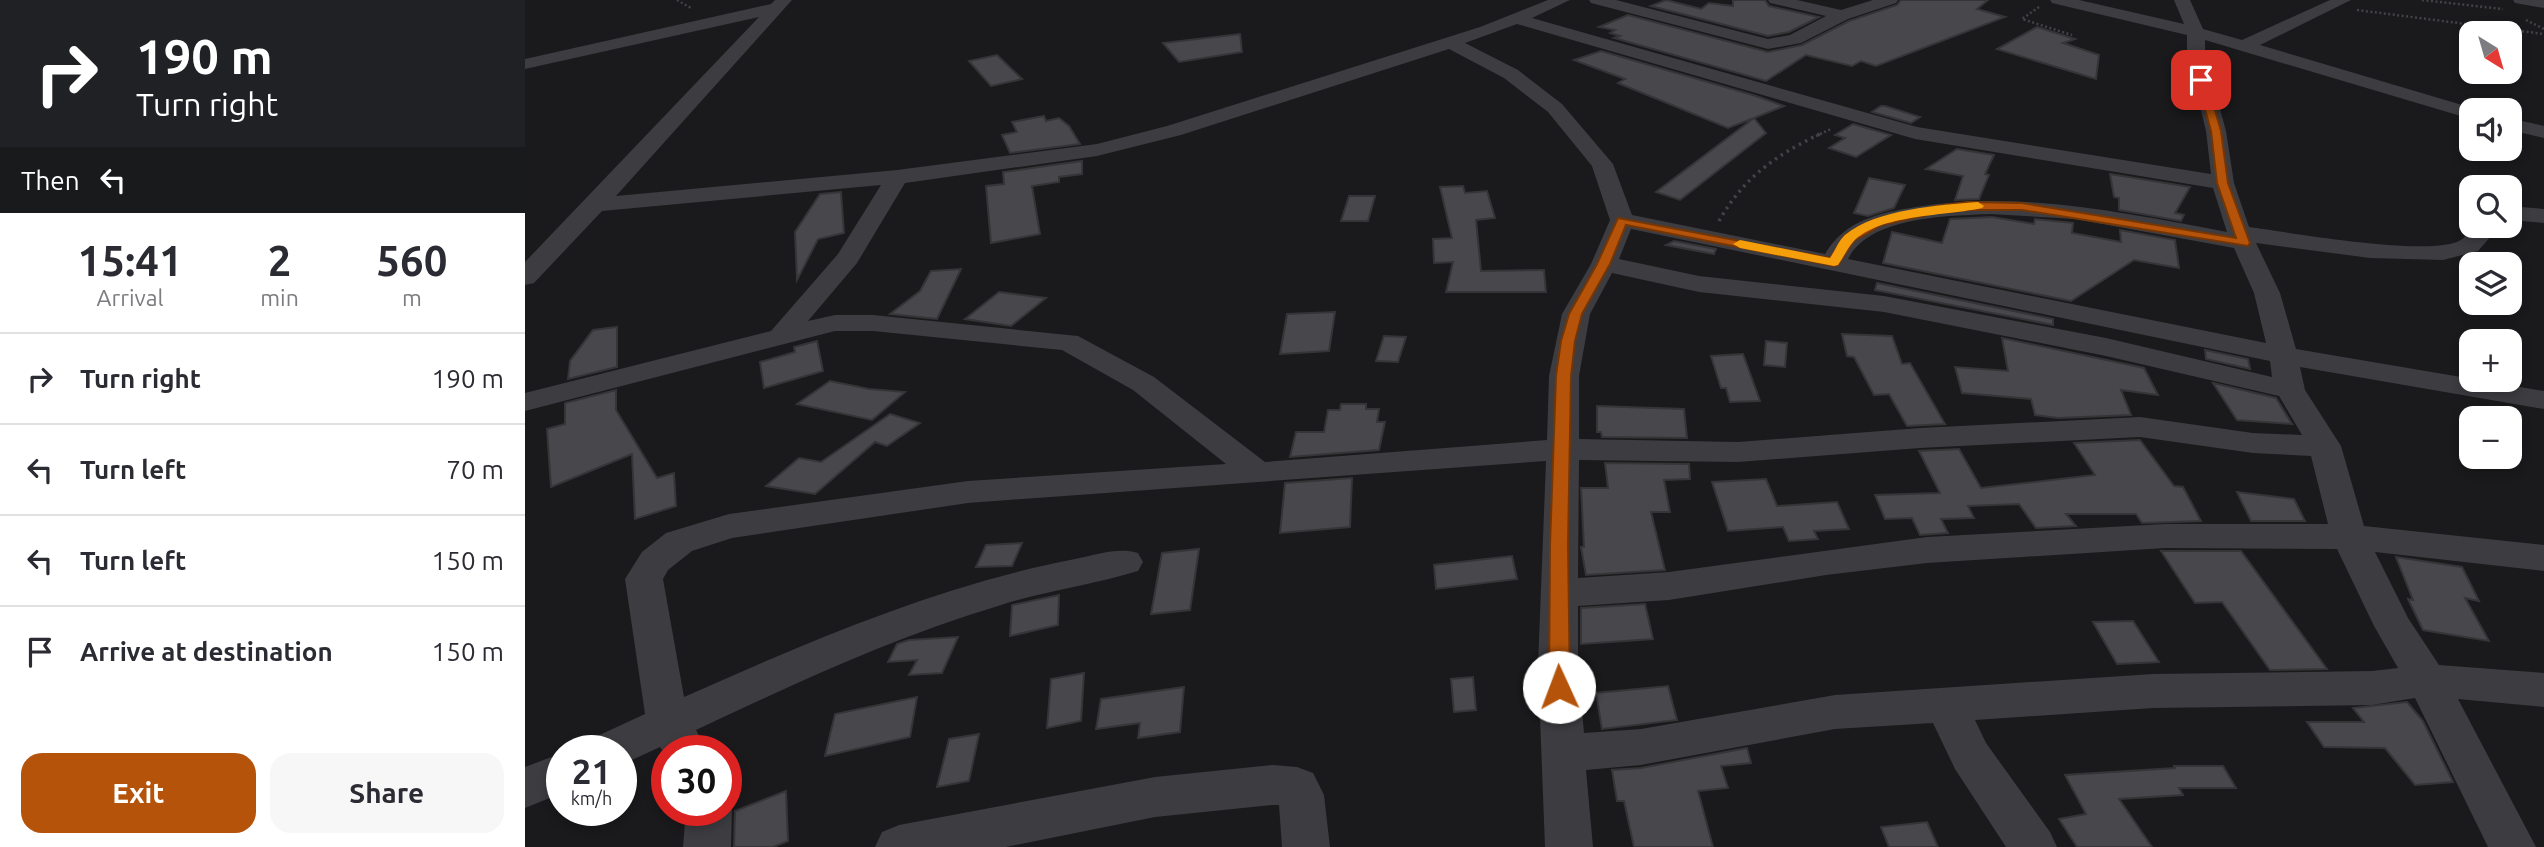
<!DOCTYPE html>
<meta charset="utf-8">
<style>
body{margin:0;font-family:Ubuntu,sans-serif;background:#f7f7f7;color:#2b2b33;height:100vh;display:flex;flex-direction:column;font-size:26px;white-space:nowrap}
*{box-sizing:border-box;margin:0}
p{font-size:23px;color:#7c7c81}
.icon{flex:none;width:38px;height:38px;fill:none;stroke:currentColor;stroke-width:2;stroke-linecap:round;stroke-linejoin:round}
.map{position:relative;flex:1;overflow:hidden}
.panel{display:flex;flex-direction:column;background:#fff;width:525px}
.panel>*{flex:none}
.banner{background:#202124;color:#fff;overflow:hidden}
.needle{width:46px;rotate:143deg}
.fabs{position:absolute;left:1934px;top:21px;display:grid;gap:14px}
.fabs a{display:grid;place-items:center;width:63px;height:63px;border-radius:14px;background:#fff;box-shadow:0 4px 10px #0003;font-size:35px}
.speed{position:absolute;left:21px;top:735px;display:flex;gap:14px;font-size:35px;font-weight:700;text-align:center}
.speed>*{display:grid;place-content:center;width:91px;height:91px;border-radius:50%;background:#fff;box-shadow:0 4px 10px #0003;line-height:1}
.speed small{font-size:18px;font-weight:400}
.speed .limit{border:10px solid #d22;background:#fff;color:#111}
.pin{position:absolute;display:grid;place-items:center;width:60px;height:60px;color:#fff;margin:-30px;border-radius:14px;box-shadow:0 4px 10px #0006}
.me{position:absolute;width:77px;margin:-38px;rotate:358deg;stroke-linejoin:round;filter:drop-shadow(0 0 5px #0008)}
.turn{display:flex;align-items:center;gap:24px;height:147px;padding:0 21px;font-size:32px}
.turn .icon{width:91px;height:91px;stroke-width:2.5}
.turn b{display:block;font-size:49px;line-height:60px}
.then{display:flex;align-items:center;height:66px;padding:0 21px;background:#0003;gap:14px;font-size:26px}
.eta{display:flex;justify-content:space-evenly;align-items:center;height:119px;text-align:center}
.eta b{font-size:42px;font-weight:700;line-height:49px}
.cta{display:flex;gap:14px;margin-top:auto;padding:14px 21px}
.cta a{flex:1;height:80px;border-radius:21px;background:#b45309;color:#fff;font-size:28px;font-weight:700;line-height:80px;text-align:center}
.cta a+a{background:#f7f7f7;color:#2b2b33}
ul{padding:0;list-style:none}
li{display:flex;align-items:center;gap:21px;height:91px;padding:0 21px;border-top:2px solid #e1e1e2}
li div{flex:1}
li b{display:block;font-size:26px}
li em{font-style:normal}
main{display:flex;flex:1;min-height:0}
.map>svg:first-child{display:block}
.building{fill:#48474c;stroke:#353538;stroke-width:2}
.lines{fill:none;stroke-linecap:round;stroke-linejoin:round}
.path-far1{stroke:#424348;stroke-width:2.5;stroke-dasharray:2 2.5;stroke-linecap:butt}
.path{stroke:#424348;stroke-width:3.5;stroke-dasharray:2.5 4.5;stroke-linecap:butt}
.minor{fill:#3c3c41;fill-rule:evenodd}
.route{fill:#b45309;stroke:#753606;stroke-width:2}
.slow{fill:#f59e0b}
</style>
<main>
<section class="panel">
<div class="banner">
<div class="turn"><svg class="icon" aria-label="right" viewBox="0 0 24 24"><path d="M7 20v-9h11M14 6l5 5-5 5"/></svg><div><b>190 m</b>Turn right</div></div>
<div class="then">Then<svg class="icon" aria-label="left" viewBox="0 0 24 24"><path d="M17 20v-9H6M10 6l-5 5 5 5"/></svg></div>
</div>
<div class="eta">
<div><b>15:41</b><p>Arrival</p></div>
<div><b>2</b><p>min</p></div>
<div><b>560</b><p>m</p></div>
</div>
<ul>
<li><svg class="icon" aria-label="right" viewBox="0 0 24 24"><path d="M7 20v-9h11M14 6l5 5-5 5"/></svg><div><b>Turn right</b></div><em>190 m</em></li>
<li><svg class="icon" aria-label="left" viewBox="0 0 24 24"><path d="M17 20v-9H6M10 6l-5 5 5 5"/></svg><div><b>Turn left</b></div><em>70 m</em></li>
<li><svg class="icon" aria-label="left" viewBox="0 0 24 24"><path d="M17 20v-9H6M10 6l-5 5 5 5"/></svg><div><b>Turn left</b></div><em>150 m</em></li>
<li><svg class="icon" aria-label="arrive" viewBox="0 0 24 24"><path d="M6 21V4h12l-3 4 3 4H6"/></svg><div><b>Arrive at destination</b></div><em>150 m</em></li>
</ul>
<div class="cta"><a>Exit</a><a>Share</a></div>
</section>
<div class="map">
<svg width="2019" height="847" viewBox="0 0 2019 847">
<rect width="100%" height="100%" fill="#1a1a1c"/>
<g class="building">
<polygon points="1141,0 1176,9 1184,3 1208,6 1208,0 1240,0 1244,6 1294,17 1264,32 1243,36 1126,6"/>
<polygon points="1376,0 1463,0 1452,9 1480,17 1351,66 1336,61 1327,66 1281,55 1241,81 1089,38 1095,36 1085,33 1090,30 1074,27 1103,15 1243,52 1277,45 1324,21 1372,5"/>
<polygon points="1512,27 1550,39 1538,43 1574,55 1571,79 1472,49"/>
<polygon points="715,34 717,52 654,62 638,43"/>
<polygon points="1076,51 1231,96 1259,106 1229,118 1241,133 1155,200 1131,192 1229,118 1203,128 1093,83 1100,79 1049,60"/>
<polygon points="472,55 497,79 466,86 444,61"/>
<polygon points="1356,106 1360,106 1395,117 1386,123 1347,112"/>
<polygon points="519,116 521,121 534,118 544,126 555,144 485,153 477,135 492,132 487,122"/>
<polygon points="1328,124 1366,135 1331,157 1304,148 1320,138 1310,135"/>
<polygon points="1432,149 1469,155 1460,174 1464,175 1454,199 1430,200 1438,176 1401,169"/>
<polygon points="557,161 557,174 534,177 534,182 507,186 515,234 466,243 461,186 479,184 478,172"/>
<polygon points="1585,174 1665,187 1650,213 1659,215 1656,221 1594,210 1594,198 1589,197"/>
<polygon points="1344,178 1380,185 1369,208 1343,216 1329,213"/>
<polygon points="938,186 940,193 962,191 970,218 951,220 956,271 1019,270 1021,292 921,292 928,262 909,263 908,239 927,238 915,187"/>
<polygon points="316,192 319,233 293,239 272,280 270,232 295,194"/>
<polygon points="824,196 850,196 843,221 816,221"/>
<polygon points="1467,217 1509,224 1510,219 1548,223 1547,233 1596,242 1595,230 1650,240 1654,268 1609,260 1546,301 1358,263 1367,232 1417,243 1425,219"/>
<polygon points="1149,241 1191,249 1189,254 1141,245"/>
<polygon points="436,269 412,319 365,314 395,291 406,271"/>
<polygon points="1352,283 1528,319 1528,325 1350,290"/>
<polygon points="474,292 521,298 486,326 440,319"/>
<polygon points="810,312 804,351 755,354 762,314"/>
<polygon points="92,327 92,367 43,379 45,361 68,330"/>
<polygon points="1317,334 1367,336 1377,364 1385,363 1420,424 1382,426 1364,394 1349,395 1329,357 1322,356"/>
<polygon points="859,336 881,337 873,362 851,361"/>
<polygon points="1477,338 1619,368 1633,395 1596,390 1606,415 1533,418 1510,415 1506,399 1437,393 1430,367 1483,371"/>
<polygon points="292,341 298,371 239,388 235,362 270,352 269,347"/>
<polygon points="1241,341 1262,343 1260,367 1239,365"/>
<polygon points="1680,350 1723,359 1725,369 1681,359"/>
<polygon points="1218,354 1235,401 1205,402 1201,388 1196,388 1186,356"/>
<polygon points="305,381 344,389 380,392 347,420 272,404"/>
<polygon points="1688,383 1751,398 1767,424 1712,420"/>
<polygon points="91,390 91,410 132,478 149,473 151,506 110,519 107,454 26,487 22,429 40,424 40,403"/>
<polygon points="816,404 841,404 841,409 854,409 852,422 860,422 854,450 765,457 771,432 799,432 803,410 815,410"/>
<polygon points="1072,406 1159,409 1162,438 1077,437 1076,432 1072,432"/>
<polygon points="365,414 395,423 362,446 350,442 290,494 241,486 274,458 296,462"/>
<polygon points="1615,440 1649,486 1658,487 1676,521 1617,523 1611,514 1541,514 1551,526 1511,528 1494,504 1443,506 1449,518 1416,519 1423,533 1395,535 1387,518 1360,519 1350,495 1415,493 1394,451 1434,449 1456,488 1570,475 1549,443"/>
<polygon points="1080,463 1164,464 1165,479 1139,480 1145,512 1126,512 1140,570 1061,575 1056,547 1059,547 1056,488 1083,488"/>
<polygon points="827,478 825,527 755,533 760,483"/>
<polygon points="1241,479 1252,506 1312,502 1324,529 1289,531 1293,539 1264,541 1258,527 1203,531 1187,482"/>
<polygon points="1712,492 1769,499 1780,521 1726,521"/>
<polygon points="497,543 487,566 451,567 461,545"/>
<polygon points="674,549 665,610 626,614 637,553"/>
<polygon points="1636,551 1716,551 1802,669 1745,670 1697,602 1670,603"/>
<polygon points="987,556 992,579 911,589 909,565"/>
<polygon points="1871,557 1937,567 1954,601 1940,598 1964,641 1898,630 1883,599 1888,600"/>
<polygon points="534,595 533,625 485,636 487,605"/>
<polygon points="1120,604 1128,639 1056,644 1056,608"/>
<polygon points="1608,621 1634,662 1592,664 1568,622"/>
<polygon points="433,637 417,673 384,675 392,660 363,662 372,644 384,640"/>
<polygon points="559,673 556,721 522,728 526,679"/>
<polygon points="948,677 951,710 929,712 926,679"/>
<polygon points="1143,686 1152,720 1077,729 1071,693"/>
<polygon points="659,687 655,732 613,738 615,723 571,729 576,699"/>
<polygon points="392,697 385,737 300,756 310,714"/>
<polygon points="1882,702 1898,721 1928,782 1890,785 1860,748 1799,747 1782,722 1839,722 1828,708"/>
<polygon points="454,734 444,781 412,787 424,739"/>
<polygon points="1222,748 1226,763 1196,766 1203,788 1173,791 1188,847 1109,847 1099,801 1092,801 1087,770 1116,768"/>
<polygon points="1649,766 1698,766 1711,788 1654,788 1658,795 1594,799 1627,847 1552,847 1534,819 1561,814 1540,775 1650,768"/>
<polygon points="261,791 263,841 248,847 209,847 210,811"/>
<polygon points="1402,822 1413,847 1364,847 1356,827"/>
</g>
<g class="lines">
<g class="path-far1">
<polyline points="152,0 166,8"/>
<polyline points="1897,0 1978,9"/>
<polyline points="1514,7 1497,19 1547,35"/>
<polyline points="1832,10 2019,34"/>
<polyline points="2001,20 2019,29"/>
<polyline points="1291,136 1306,129"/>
</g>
<path class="path" d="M1194 221C1218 178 1251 155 1295 134"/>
<g class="minor">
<path d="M250 0H267L91 196 372 170 572 144 642 126 955 27 1023 0H1045L1007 18 1392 127 1686 174 1681 131 1662 54V35L1527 3 1525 0H1554L1659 24 1649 0H1665L1678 29 1717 40 1805 0H1826L1735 45 1954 110H1946V119L1939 117 1680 40V54L1701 131 1709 183 1724 227C1763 232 1906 258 1936 240 1939 238 1941 235 1943 233L1942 226 1946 221V226H1966L1968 234 1953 251 1918 260 1845 258 1731 243 1755 293 1771 349 2019 391V409L1775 367 1780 390 1816 446 1839 526 2019 545V571L1850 552 1883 618 1914 665 2019 673V707L1933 699 2011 847H1963L1890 698 1847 705 1628 708 1450 720 1461 743 1525 832 1532 847H1481L1430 769 1408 723 1310 729 1116 765 1061 770 1068 847H1020L1013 665 1021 461 443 503 207 538 167 551 143 570 138 579 159 697C285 641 415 585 550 559 571 555 593 547 613 553L618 562 613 571C567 585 519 591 473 606 369 637 269 684 171 730L183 751H142V758L135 747 96 765V751H61L68 738 120 714 100 579 117 552 141 533 204 514 443 481 701 464 608 390 537 350 348 331H310L0 411V393L246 331 313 254 356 185 77 211 9 283 0 285V262L234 17 0 69V59L246 4ZM992 24 1390 139 1688 188 1702 232C1598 213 1496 190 1391 207 1354 213 1320 220 1300 254L1107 215 1088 164 1037 104 993 70 940 43ZM924 49 979 78 1023 112 1067 166 1085 220 1066 264 1037 314 1024 376 1022 440 740 462 629 377 553 336 348 315H310L283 321 332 263 380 183 572 156 656 135ZM1465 214 1550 219 1709 248 1729 293 1741 343 1323 259C1345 216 1423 216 1465 214ZM1106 229 1745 361 1747 377 1581 338 1359 296 1174 276 1094 259ZM1087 273 1174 292 1359 312 1581 356 1754 396 1777 435 1728 433 1615 417 1395 428 1213 442 1054 439V376L1065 314ZM1615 437 1728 453 1786 456 1803 524H1640L1402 537 1144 572 1053 578 1054 460 1213 462 1395 448ZM1640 548 1812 549 1849 626 1873 668 1847 671 1628 674 1310 695 1116 729 1059 733 1053 665V606L1144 600 1301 575 1402 563Z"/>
<polygon points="1064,0 1091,0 1243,39 1265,35 1301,16 1245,3 1243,0 1272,0 1316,10 1348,0 1373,0 1371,3 1323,19 1276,43 1243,49 1066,3"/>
<polygon points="1988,0 2019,0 2019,8 1990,3"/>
<polygon points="1984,118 2019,126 2019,138 1984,130"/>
<polygon points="1984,206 2019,209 2019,223 1984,220"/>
<polygon points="37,753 37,793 0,808 0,767"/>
<polygon points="748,765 772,767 788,773 799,795 805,847 757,847 754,805 748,805 630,817 481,847 350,847 357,832 374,825 630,777"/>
<polygon points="201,798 207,810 206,847 158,847 161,810 201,810"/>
</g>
</g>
<polygon class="route" points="1676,77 1681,80 1696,131 1703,183 1725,243 1723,246 1497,210 1443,210 1411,213 1357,225 1329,241 1313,265 1309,266 1101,225 1085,264 1057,314 1050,341 1046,376 1043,545 1045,687 1042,693 1034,695 1027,693 1024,687 1025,545 1031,376 1036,341 1044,314 1072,264 1093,218 1305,258 1320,235 1348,220 1411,206 1443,202 1497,203 1711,238 1692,183 1686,131 1672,80"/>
<path class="slow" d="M1453 202 1459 206 1457 208C1423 216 1353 214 1328 242 1322 249 1318 258 1313 265L1309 266 1215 248 1208 244 1215 240 1305 258C1310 251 1314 240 1320 235 1351 209 1415 205 1453 202Z"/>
</svg>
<div class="fabs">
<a><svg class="needle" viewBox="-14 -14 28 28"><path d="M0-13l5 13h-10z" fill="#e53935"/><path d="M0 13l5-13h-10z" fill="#7c7c81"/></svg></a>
<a><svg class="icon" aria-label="sound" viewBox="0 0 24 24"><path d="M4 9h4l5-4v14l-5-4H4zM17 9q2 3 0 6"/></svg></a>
<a><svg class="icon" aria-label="search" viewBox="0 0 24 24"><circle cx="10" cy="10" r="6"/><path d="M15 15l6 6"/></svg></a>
<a><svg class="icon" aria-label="layers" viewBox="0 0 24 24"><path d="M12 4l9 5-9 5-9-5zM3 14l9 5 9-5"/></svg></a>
<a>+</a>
<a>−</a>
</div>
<div class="speed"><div>21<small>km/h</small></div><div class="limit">30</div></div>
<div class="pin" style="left:1676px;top:80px;background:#d93025"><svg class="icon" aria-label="arrive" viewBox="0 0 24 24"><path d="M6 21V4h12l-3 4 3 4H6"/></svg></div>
<svg class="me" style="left:1034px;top:687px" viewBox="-20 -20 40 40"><circle r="19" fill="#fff"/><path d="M0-13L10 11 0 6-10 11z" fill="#b45309"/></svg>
</div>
</main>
